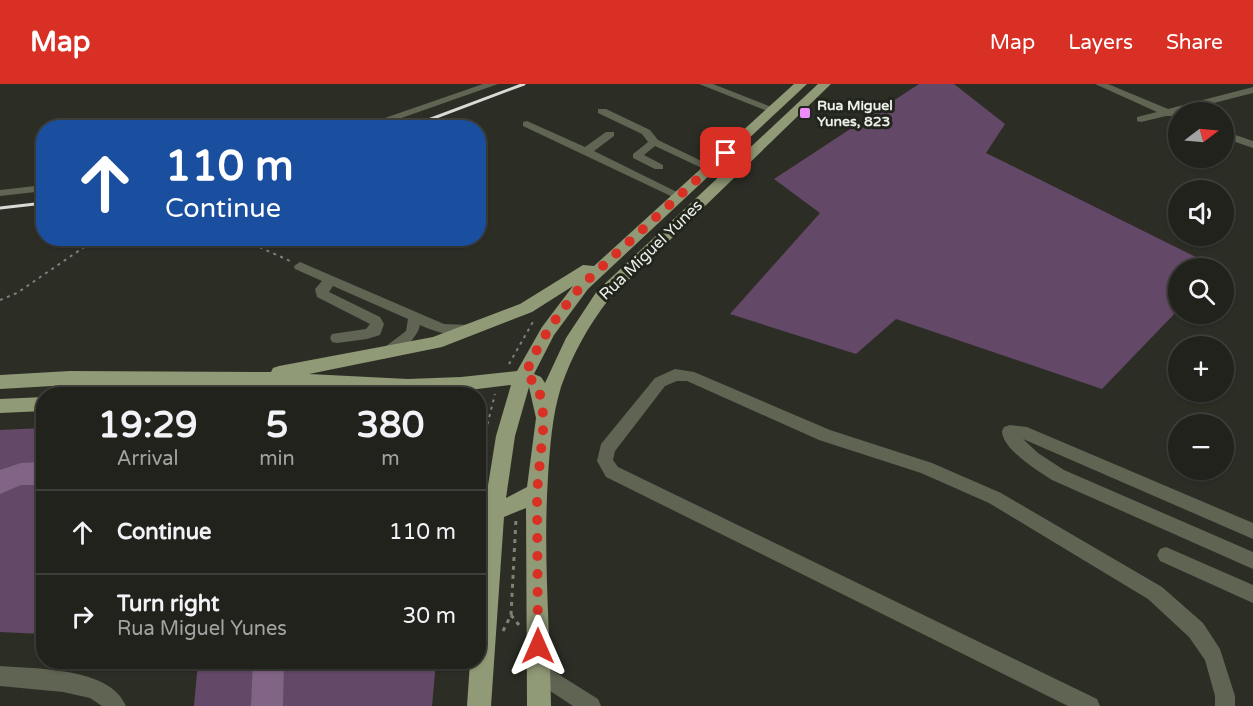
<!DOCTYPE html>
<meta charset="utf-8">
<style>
body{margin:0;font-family:"Varela Round",sans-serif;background:#292a25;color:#f1f3f6;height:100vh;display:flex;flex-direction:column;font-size:22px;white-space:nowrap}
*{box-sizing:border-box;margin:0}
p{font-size:20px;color:#a2a4a3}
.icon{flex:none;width:33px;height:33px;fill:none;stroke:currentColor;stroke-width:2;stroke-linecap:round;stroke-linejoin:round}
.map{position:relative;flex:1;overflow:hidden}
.details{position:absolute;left:36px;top:303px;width:450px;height:282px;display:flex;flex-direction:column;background:#21221c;border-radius:24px;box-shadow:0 2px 4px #0004,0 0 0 2px #3e3f3b}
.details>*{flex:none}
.banner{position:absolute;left:36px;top:36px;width:450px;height:126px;border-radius:24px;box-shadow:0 2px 4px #0004,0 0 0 2px #3e3f3b;background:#1a4fa0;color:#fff;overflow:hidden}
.needle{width:39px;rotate:74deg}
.tools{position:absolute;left:1168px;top:18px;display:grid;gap:12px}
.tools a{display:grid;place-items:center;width:66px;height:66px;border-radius:50%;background:#21221c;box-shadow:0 2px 4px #0004,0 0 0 2px #3e3f3b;font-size:30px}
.pin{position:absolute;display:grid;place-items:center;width:51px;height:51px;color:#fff;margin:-26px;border-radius:12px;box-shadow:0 3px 9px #0006}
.me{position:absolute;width:66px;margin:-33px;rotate:0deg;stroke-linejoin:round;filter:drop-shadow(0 0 4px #0008)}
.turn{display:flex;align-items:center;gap:21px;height:126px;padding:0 30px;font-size:27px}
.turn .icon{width:78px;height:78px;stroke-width:2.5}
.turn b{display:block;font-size:42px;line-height:51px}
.eta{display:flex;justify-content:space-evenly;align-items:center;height:102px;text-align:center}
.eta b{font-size:36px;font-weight:800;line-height:42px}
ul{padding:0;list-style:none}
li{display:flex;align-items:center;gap:18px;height:84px;padding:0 30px;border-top:2px solid #3e3f3b}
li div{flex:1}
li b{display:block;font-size:22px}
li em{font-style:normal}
header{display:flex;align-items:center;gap:36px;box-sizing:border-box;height:84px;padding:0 30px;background:#d93025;color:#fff}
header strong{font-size:28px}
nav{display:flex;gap:33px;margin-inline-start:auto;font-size:21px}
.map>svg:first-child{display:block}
.forest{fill:#644868}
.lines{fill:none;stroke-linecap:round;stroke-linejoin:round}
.river{fill:#826486;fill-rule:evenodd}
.path-far2{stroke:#7f817a;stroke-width:1.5;stroke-dasharray:2 3;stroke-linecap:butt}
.path-far1{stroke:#7f817a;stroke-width:2;stroke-dasharray:3 4.5;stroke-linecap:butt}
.path{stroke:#7f817a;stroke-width:3;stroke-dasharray:4 5;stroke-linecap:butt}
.minor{fill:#5f6453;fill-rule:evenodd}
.major{fill:#909a76;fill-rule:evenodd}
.rail{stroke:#d8dad5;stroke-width:3}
.route{stroke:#d93025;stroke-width:10;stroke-dasharray:0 18}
.poi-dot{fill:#ec8cfa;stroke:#22251c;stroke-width:2}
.labels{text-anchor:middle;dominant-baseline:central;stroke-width:6;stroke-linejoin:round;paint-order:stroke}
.far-poi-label{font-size:14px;font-weight:bold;fill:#edefea;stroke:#22251c;text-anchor:start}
.street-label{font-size:16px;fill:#edefea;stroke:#22251c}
</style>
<header>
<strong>Map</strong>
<nav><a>Map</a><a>Layers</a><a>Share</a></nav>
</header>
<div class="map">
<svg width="1253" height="622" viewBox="0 0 1253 622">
<rect width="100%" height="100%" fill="#2c2e26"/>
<g class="forest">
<polygon points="919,0 954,0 1005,40 986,69 1218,184 1179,184 1179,225 1102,305 896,235 856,270 730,230 820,129 774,95"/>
<polygon points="43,344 43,550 0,548 0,346"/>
<polygon points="198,578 436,578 432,622 194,622"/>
</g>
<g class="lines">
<g class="river">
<polygon points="38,378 44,379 44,401 21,401 0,410 0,386 21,379"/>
<polygon points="253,578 284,578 283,622 251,622"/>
</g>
<g class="path-far2">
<polyline points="239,154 250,159"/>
<polyline points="91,159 98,154"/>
</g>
<g class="path-far1">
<polyline points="246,157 290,177"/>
<polyline points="0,216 17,209 93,157"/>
<polyline points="509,280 534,236"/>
<polyline points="482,362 495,310"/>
</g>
<g class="path">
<polyline points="478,377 482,360"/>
<polyline points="511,531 519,541"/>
<polyline points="503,547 511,531 516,435"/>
</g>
<g class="minor">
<polygon points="483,0 498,0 373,44 356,44"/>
<polygon points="699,0 713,0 779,26 770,28"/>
<polygon points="1095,0 1108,0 1168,25 1253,3 1253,9 1175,29 1175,32 1166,32 1141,38 1137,37 1137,33 1157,28"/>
<polygon points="598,25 606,25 650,46 658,56 716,84 714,86 706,86 655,62 644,71 663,81 663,85 655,85 633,74 633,70 648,58 642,50 598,29"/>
<polygon points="527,37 585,63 606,48 614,48 614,52 594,67 685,112 683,114 675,114 523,42 523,38"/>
<polygon points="1224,47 1253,57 1253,64 1224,54"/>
<polygon points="44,101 44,107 0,112 0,106"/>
<path d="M300 178 444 240 470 241 477 246C467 259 433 247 420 241 418 254 394 278 381 274L379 270 381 266 406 247 408 235 333 202 329 208 380 233 384 240 380 251 367 255 337 259 332 258 330 254 332 250 366 245 370 240 317 213 315 205 322 197 295 185 294 182Z"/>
<polygon points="675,285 694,288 830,346 932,379 1001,409 1162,503 1203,539 1220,565 1235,612 1235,622 1215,622 1215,612 1205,576 1189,553 1148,515 989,419 921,389 819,356 687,297 677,297 665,302 615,367 613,376 618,383 1097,615 1100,622 1068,622 606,393 597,377 601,360 655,294"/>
<path d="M1010 341 1027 343 1253 439V455L1023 355 1038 369 1064 386 1253 468V485L1052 396C1038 387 1002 365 1002 347L1004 343Z"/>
<polygon points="1166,463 1253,501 1253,519 1160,477 1157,471 1160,465"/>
<polygon points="539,578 598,615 601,622 573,622 532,595 529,588 532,581"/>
<path d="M0 582C36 585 110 583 126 622H102L90 614 63 608 0 602Z"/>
</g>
<g class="major">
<path d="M794 0H807L588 205 554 251 534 290 541 293 545 299 566 254 597 207 818 0H831L609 215C588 242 572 271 561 303 552 332 550 363 548 393 543 469 550 546 551 622H527L526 424 504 433 491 622H467L470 578H478V482L483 438 478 439V421L485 420 496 352 511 301 461 307 408 309 251 301H70L0 305V291L70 287 271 288 273 284 279 282 433 253 520 220 583 181 594 182ZM573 202 542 243 517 287 461 293 408 295 309 290 442 263 532 228ZM529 303 536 334 527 403 506 414 515 352Z"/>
<polygon points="44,313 44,327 0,329 0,315"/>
</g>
<g class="rail">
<polyline points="407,44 524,0"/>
<polyline points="0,124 44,119"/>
</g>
</g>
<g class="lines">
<path class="route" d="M538 562 537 408 544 336 539 304 535 298 525 292C537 259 560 228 582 201L726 69"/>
</g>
<rect class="poi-dot" x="799" y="23" width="12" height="12" rx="3"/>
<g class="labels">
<g class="far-poi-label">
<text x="817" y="21">Rua Miguel<tspan x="817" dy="16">Yunes, 823</tspan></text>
</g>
<g class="street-label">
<text transform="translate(651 166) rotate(-44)">Rua Miguel Yunes</text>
</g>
</g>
</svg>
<div class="tools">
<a><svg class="needle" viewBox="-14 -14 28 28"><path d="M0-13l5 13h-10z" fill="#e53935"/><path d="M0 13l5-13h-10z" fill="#a2a4a3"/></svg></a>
<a><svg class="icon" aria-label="sound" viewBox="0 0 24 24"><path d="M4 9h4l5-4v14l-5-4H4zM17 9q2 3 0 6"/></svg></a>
<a><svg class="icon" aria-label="search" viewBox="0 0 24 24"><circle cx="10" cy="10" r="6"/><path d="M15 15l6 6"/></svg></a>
<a>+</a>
<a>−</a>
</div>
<div class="pin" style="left:726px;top:69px;background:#d93025"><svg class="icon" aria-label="arrive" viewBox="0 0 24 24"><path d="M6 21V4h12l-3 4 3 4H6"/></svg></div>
<svg class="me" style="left:538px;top:562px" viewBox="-20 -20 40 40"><path d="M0-17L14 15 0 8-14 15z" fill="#d93025" stroke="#fff" stroke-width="4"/></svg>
<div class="banner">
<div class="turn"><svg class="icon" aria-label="ahead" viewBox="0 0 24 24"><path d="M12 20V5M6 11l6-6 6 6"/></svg><div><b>110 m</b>Continue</div></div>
</div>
<section class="details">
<div class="eta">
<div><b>19:29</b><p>Arrival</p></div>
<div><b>5</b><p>min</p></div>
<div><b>380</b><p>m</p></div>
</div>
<ul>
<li><svg class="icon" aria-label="ahead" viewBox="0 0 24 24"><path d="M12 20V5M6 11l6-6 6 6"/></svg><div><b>Continue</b></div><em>110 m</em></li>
<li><svg class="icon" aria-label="right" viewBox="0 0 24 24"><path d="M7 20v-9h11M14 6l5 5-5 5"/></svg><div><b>Turn right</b><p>Rua Miguel Yunes</p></div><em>30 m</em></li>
</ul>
</section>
</div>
